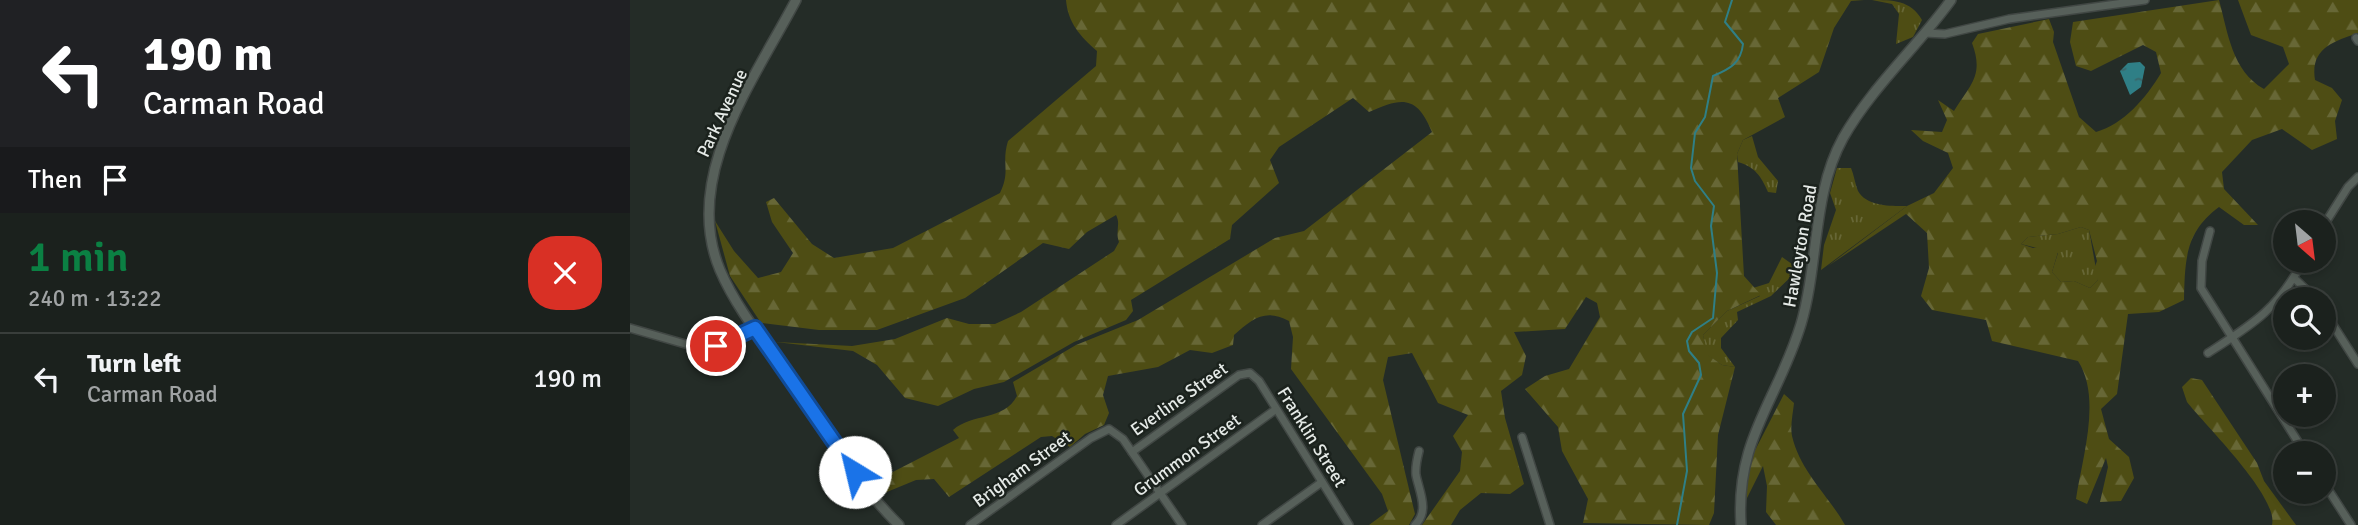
<!DOCTYPE html>
<meta charset="utf-8">
<style>
body{margin:0;font-family:Signika,sans-serif;background:#242926;color:#f1f3f6;height:100vh;display:flex;flex-direction:column;font-size:26px;white-space:nowrap}
*{box-sizing:border-box;margin:0}
p{font-size:23px;color:#a0a3a4}
.icon{flex:none;width:38px;height:38px;fill:none;stroke:currentColor;stroke-width:2;stroke-linecap:round;stroke-linejoin:round}
.map{position:relative;flex:1;overflow:hidden}
.drawer{display:flex;flex-direction:column;background:#1b211d;width:630px}
.drawer>*{flex:none}
.top-card{background:#202124;color:#fff;overflow:hidden}
.needle{width:46px;rotate:152deg}
.controls{position:absolute;left:1643px;top:210px;display:grid;gap:14px}
.controls a{display:grid;place-items:center;width:63px;height:63px;border-radius:50%;background:#1b211d;box-shadow:0 4px 10px #0003,0 0 0 2px #393e3b;font-size:35px}
.pin{position:absolute;display:grid;place-items:center;width:60px;height:60px;color:#fff;margin:-30px;border:4px solid #fff;border-radius:50%;box-shadow:0 2px 7px #0007}
.me{position:absolute;width:77px;margin:-38px;rotate:324deg;stroke-linejoin:round;filter:drop-shadow(0 0 5px #0008)}
.turn{display:flex;align-items:center;gap:24px;height:147px;padding:0 28px;font-size:32px}
.turn .icon{width:91px;height:91px;stroke-width:2.5}
.turn b{display:block;font-size:49px;line-height:60px}
.then{display:flex;align-items:center;height:66px;padding:0 28px;background:#0003;gap:14px;font-size:26px}
.round{display:grid;place-items:center;flex:none;width:74px;height:74px;border-radius:28px;background:#242926}
.overview{display:flex;align-items:center;justify-content:space-between;height:119px;padding:0 28px}
h1{font-size:42px;font-weight:600;line-height:52px;color:#0b8043}
ul{padding:0;list-style:none}
li{display:flex;align-items:center;gap:21px;height:91px;padding:0 28px;border-top:2px solid #393e3b}
li div{flex:1}
li b{display:block;font-size:26px}
li em{font-style:normal}
main{display:flex;flex:1;min-height:0}
.map>svg:first-child{display:block}
.grass{fill:url(#grass-tufts)}
.forest{fill:url(#forest-firs);fill-rule:evenodd}
.water{fill:url(#water-ripples)}
.lines{fill:none;stroke-linecap:round;stroke-linejoin:round}
.stream{stroke:#2f7f86;stroke-width:2}
.minor-casing{stroke:#414744;stroke-width:10}
.tertiary-casing{stroke:#414744;stroke-width:12}
.minor{stroke:#57605a;stroke-width:7}
.tertiary{stroke:#57605a;stroke-width:9}
.route-casing{stroke:#114b97;stroke-width:18}
.route{stroke:#1a73e8;stroke-width:12}
.labels{text-anchor:middle;dominant-baseline:central;stroke-width:5;stroke-linejoin:round;paint-order:stroke}
.street-label{font-size:18px;fill:#e5eae7;stroke:#1b221d}
</style>
<main>
<section class="drawer">
<div class="top-card">
<div class="turn"><svg class="icon" aria-label="left" viewBox="0 0 24 24"><path d="M17 20v-9H6M10 6l-5 5 5 5"/></svg><div><b>190 m</b>Carman Road</div></div>
<div class="then">Then<svg class="icon" aria-label="arrive" viewBox="0 0 24 24"><path d="M6 21V4h12l-3 4 3 4H6"/></svg></div>
</div>
<div class="overview"><div><h1>1 min</h1><p>240 m · 13:22</p></div><a class="round" style="background:#d93025;color:#fff"><svg class="icon" aria-label="close" viewBox="0 0 24 24"><path d="M6 6l12 12M18 6L6 18"/></svg></a></div>
<ul>
<li><svg class="icon" aria-label="left" viewBox="0 0 24 24"><path d="M17 20v-9H6M10 6l-5 5 5 5"/></svg><div><b>Turn left</b><p>Carman Road</p></div><em>190 m</em></li>
</ul>
</section>
<div class="map">
<svg width="1728" height="525" viewBox="0 0 1728 525">
<defs>
<pattern id="grass-tufts" width="24" height="20" patternUnits="userSpaceOnUse" patternTransform="scale(1.75)"><rect width="24" height="20" fill="#4e4d14"/><path d="M3 7l-1-3M5 7V3M7 7l1-3M15 17l-1-3M17 17v-4M19 17l1-3" fill="none" stroke="#676736"/></pattern>
<pattern id="forest-firs" width="22" height="20" patternUnits="userSpaceOnUse" patternTransform="scale(1.75)"><rect width="22" height="20" fill="#4e4d14"/><path d="M5 1l3.5 6h-7zM16 11l3.5 6h-7z" fill="#676736"/></pattern>
<pattern id="water-ripples" width="26" height="14" patternUnits="userSpaceOnUse" patternTransform="scale(1.75)"><rect width="26" height="14" fill="#2f7f86"/><path d="M2 4q2-2 4 0t4 0M15 11q2-2 4 0t4 0" fill="none" stroke="#396569"/></pattern>
</defs>
<rect width="100%" height="100%" fill="#242c27"/>
<g class="grass">
<path d="M1242 0C1262 0 1281 0 1292 20L1283 37 1266 44 1269 14 1262 4Z"/>
<path d="M1122 136 1128 157 1148 181 1146 193 1138 192C1131 176 1125 167 1108 162L1107 154 1113 140Z"/>
<path d="M1207 168H1221C1224 175 1225 184 1228 191 1237 207 1262 206 1277 206L1191 270 1194 245 1206 210 1200 193Z"/>
<polygon points="1451,227 1459,230 1468,280 1460,288 1444,281 1431,282 1422,272 1428,253 1391,244 1398,237 1428,234"/>
<polygon points="1152,257 1169,269 1141,296 1107,312 1108,320 1091,338 1091,348 1105,367 1092,365 1077,355 1073,335 1097,311 1130,296 1123,288 1139,283"/>
</g>
<g class="forest">
<path d="M436 0H1234L1221 1 1204 28 1189 72 1148 98 1155 117 1113 140 1107 154 1114 276 1131 295 1097 311 1073 335 1078 355 1092 365 1105 367 1088 435 1084 513 1079 525 953 523 958 499 932 451 928 427 895 389 915 376 939 369 970 317 967 303 956 297 935 329 884 332 896 356 892 375 871 391 875 418 894 484 880 494 851 493 830 510 821 525H792L830 471 832 452 823 436 838 415 808 403 782 353 758 357 753 380 785 514 779 525H739L758 511 752 494 661 369 663 337 659 321C635 308 622 319 604 335L603 345 582 353 560 350 528 367 478 376 473 395 479 413 474 425 455 434 440 447 422 436 411 437 319 497 304 479 286 480 252 494 253 477 329 438 323 430C342 413 374 421 387 396L383 382 446 345 508 320 645 238 674 231 802 132C787 95 772 97 739 112L723 98 649 147 640 160 649 183 602 225 600 239 501 300 503 311 496 320 444 342 374 382 344 389 308 406 275 398 247 365 223 351 146 342 222 346 265 339 317 318 339 324H365L391 312 484 251 489 242C485 232 491 224 486 215L457 232 439 249 413 243 335 298 247 330H189L131 323 100 276 85 221 104 251 128 278 151 272 163 253 142 222 136 202 144 198 182 244 204 258 263 248 370 193C381 170 371 164 378 141L466 66 467 51C450 36 438 23 436 0Z"/>
<path d="M1589 0C1598 33 1602 71 1634 89L1659 64 1653 47 1621 35 1608 0H1728V33C1702 42 1680 49 1685 80L1702 88 1712 100 1705 121 1707 139 1682 150 1652 129 1622 140 1592 172 1594 189 1628 225H1614L1589 207C1555 232 1555 260 1554 300L1529 312 1498 314 1487 394 1471 409 1479 439 1499 457 1504 478 1491 501 1470 502 1478 467 1476 458 1457 504 1446 499C1452 458 1472 398 1448 361L1362 341 1356 320 1302 310 1291 296 1299 268 1297 233 1276 214 1198 266 1277 206 1304 193 1323 168 1318 153 1293 141 1281 130 1312 132 1317 120 1308 100 1324 111C1341 84 1354 75 1342 43L1348 34 1419 19 1424 32 1423 42 1449 117 1466 132C1494 124 1516 98 1531 73L1526 52 1513 45 1461 71 1446 66 1440 42 1443 22ZM1451 227 1459 230 1467 261 1463 272 1468 280 1460 288 1444 281 1431 282 1422 272 1428 252 1420 245 1403 248 1391 244 1398 237 1428 234Z"/>
<path d="M1561 378 1572 380 1627 463 1634 481 1666 525H1642C1649 497 1575 425 1557 402L1552 387Z"/>
<path d="M1154 394 1164 403C1163 413 1160 426 1162 436 1170 471 1198 495 1215 525H1146L1136 512 1137 486 1133 466 1116 500 1118 464Z"/>
</g>
<polygon class="water" points="1498,63 1510,62 1515,67 1511,87 1500,95 1490,71"/>
<g class="lines">
<path class="stream" d="M1047 525 1057 471 1053 414 1071 375 1069 363 1059 351 1057 341 1062 332 1083 318 1087 273 1081 226 1084 206 1065 181 1061 168 1065 133 1075 117 1083 76C1100 69 1111 63 1113 44L1095 22 1102 0"/>
<defs>
<g id="minor">
<polyline points="1295,33 1315,34 1379,19 1515,0"/>
<polyline points="1726,38 1728,41"/>
<polyline points="1694,225 1718,187 1728,177"/>
<polyline points="1580,231 1572,261 1571,288 1675,453"/>
<polyline points="1664,278 1686,299"/>
<polyline points="1694,311 1728,364"/>
<polyline points="0,328 69,348 86,346 125,329"/>
<path d="M1578 353C1623 324 1647 310 1673 261"/>
<polyline points="892,437 920,525"/>
<polyline points="502,452 609,375 620,373 629,381 719,525"/>
<polyline points="1694,483 1721,525"/>
<polyline points="340,525 461,438 479,429 493,439 552,525"/>
<polyline points="486,525 645,410"/>
<polyline points="632,525 692,482"/>
<path d="M785 525C800 511 789 491 786 475 785 467 787 459 789 451"/>
</g>
<g id="tertiary">
<path d="M166 0C124 80 51 177 90 270 107 310 137 345 162 381 195 429 227 484 269 525"/>
<path d="M1111 525C1105 439 1148 400 1171 324 1189 264 1182 194 1213 138 1242 87 1287 47 1321 0"/>
</g>
</defs>
<use href="#minor" class="minor-casing"/>
<use href="#tertiary" class="tertiary-casing"/>
<use href="#minor" class="minor"/>
<use href="#tertiary" class="tertiary"/>
</g>
<g class="lines">
<defs>
<polyline id="route" points="86,346 125,328 225,472"/>
</defs>
<use href="#route" class="route-casing"/>
<use href="#route" class="route"/>
</g>
<g class="labels">
<g class="street-label">
<text transform="translate(92 113) rotate(-65)">Park Avenue</text>
<text transform="translate(1170 246) rotate(-80)">Hawleyton Road</text>
<text transform="translate(549 399) rotate(-35)">Everline Street</text>
<text transform="translate(682 437) rotate(58)">Franklin Street</text>
<text transform="translate(557 455) rotate(-36)">Grummon Street</text>
<text transform="translate(392 469) rotate(-36)">Brigham Street</text>
</g>
</g>
</svg>
<div class="controls">
<a><svg class="needle" viewBox="-14 -14 28 28"><path d="M0-13l5 13h-10z" fill="#e53935"/><path d="M0 13l5-13h-10z" fill="#a0a3a4"/></svg></a>
<a><svg class="icon" aria-label="search" viewBox="0 0 24 24"><circle cx="10" cy="10" r="6"/><path d="M15 15l6 6"/></svg></a>
<a>+</a>
<a>−</a>
</div>
<div class="pin" style="left:86px;top:346px;background:#d93025"><svg class="icon" aria-label="arrive" viewBox="0 0 24 24"><path d="M6 21V4h12l-3 4 3 4H6"/></svg></div>
<svg class="me" style="left:225px;top:472px" viewBox="-20 -20 40 40"><circle r="19" fill="#fff"/><path d="M0-13L10 11 0 6-10 11z" fill="#1a73e8"/></svg>
</div>
</main>
